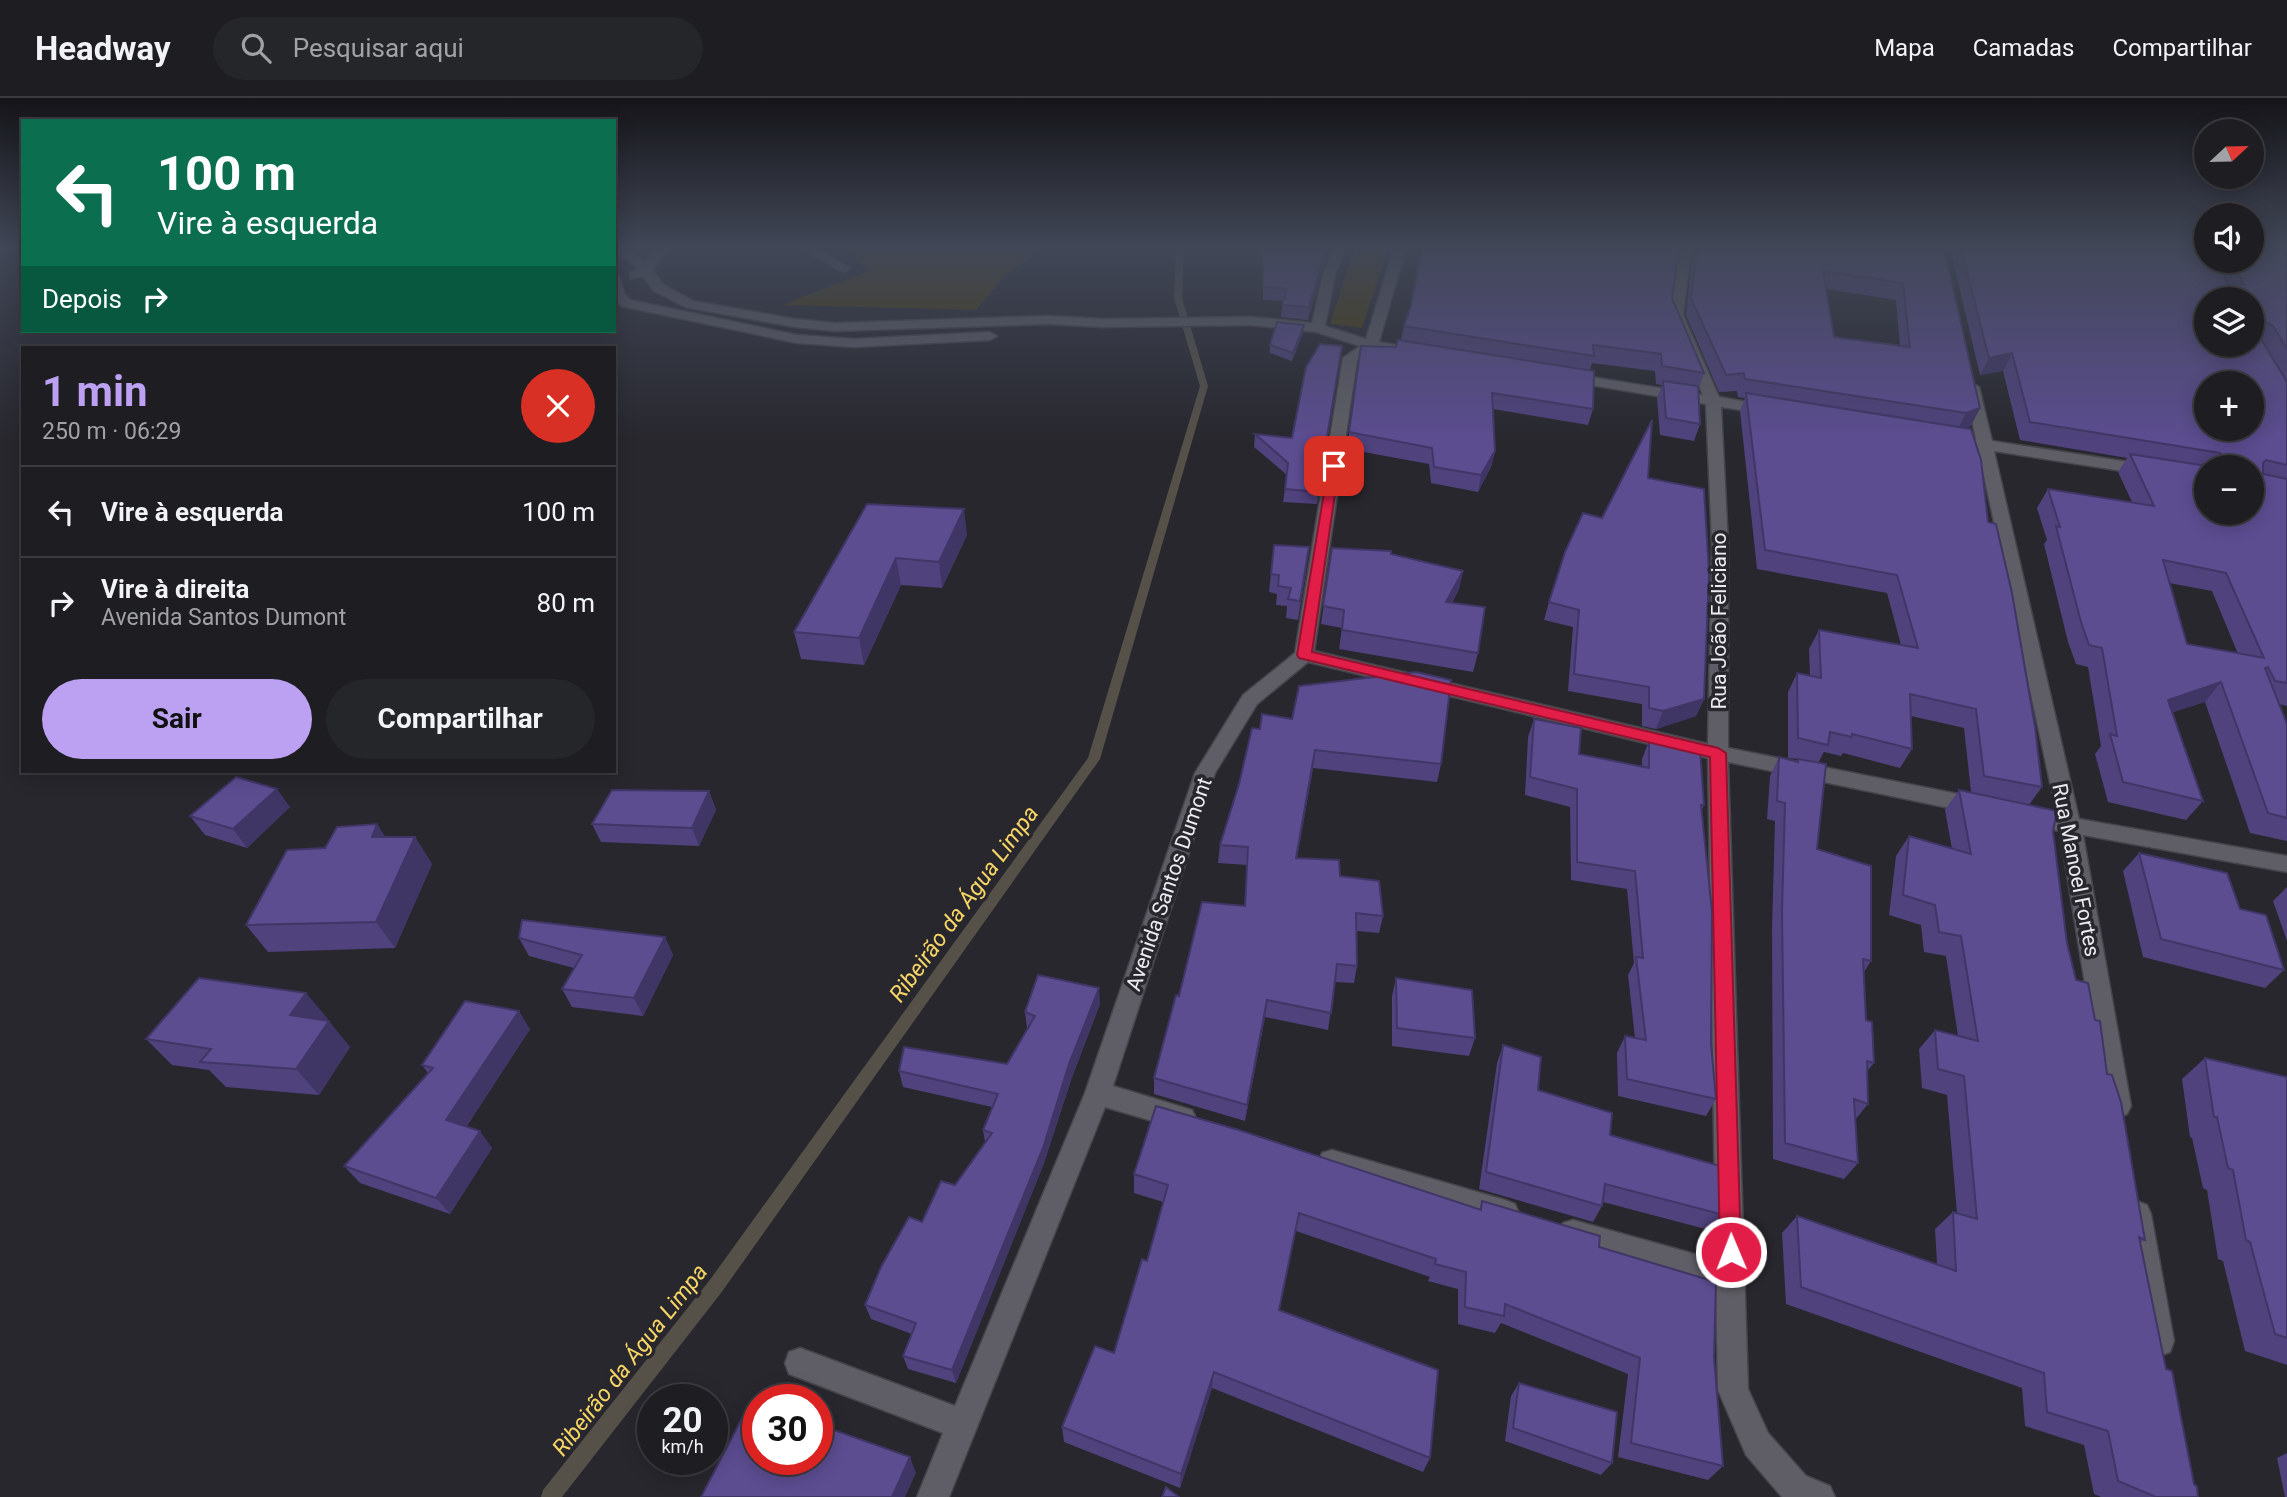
<!DOCTYPE html>
<html lang="pt">
<meta charset="utf-8">
<style>
body{margin:0;font-family:Roboto,sans-serif;background:#25262a;color:#f1f3f6;height:100vh;display:flex;flex-direction:column;font-size:26px;white-space:nowrap}
*{box-sizing:border-box;margin:0}
p{font-size:23px;color:#a0a2a5}
.icon{flex:none;width:38px;height:38px;fill:none;stroke:currentColor;stroke-width:2;stroke-linecap:round;stroke-linejoin:round}
.map{position:relative;flex:1;overflow:hidden}
.sheet{position:absolute;left:21px;top:248px;width:595px;height:427px;display:flex;flex-direction:column;background:#1d1d22;border-radius:0px;box-shadow:0 4px 18px #0003,0 0 0 2px #3b3b40}
.sheet>*{flex:none}
.guide{position:absolute;left:21px;top:21px;width:595px;height:214px;border-radius:0px;box-shadow:0 4px 18px #0003,0 0 0 2px #3b3b40;background:#0b6e4f;color:#fff;overflow:hidden}
.needle{width:46px;rotate:68deg}
.tools{position:absolute;left:2194px;top:21px;display:grid;gap:14px}
.tools a{display:grid;place-items:center;width:70px;height:70px;border-radius:50%;background:#1d1d22;box-shadow:0 4px 18px #0003,0 0 0 2px #3b3b40;font-size:35px}
.speed{position:absolute;left:637px;top:1286px;display:flex;gap:14px;font-size:35px;font-weight:700;text-align:center}
.speed>*{display:grid;place-content:center;width:91px;height:91px;border-radius:50%;background:#1d1d22;box-shadow:0 4px 18px #0003,0 0 0 2px #3b3b40;line-height:1}
.speed small{font-size:18px;font-weight:400}
.speed .limit{border:10px solid #d22;background:#fff;color:#111}
.pin{position:absolute;display:grid;place-items:center;width:60px;height:60px;color:#fff;margin:-30px;border-radius:14px;box-shadow:0 4px 10px #0006}
.me{position:absolute;width:77px;margin:-38px;rotate:359deg;stroke-linejoin:round;filter:drop-shadow(0 0 5px #0008)}
.turn{display:flex;align-items:center;gap:24px;height:147px;padding:0 21px;font-size:32px}
.turn .icon{width:91px;height:91px;stroke-width:2.5}
.turn b{display:block;font-size:49px;line-height:60px}
.then{display:flex;align-items:center;height:66px;padding:0 21px;background:#0003;gap:14px;font-size:26px}
.round{display:grid;place-items:center;flex:none;width:74px;height:74px;border-radius:37px;background:#25262a}
.summary{display:flex;align-items:center;justify-content:space-between;height:119px;padding:0 21px}
h1{font-size:42px;font-weight:700;line-height:52px;color:#bca0f2}
.primary-button{display:flex;gap:14px;margin-top:auto;padding:14px 21px}
.primary-button a{flex:1;height:80px;border-radius:42px;background:#bca0f2;color:#111;font-size:28px;font-weight:700;line-height:80px;text-align:center}
.primary-button a+a{background:#25262a;color:#f1f3f6}
ul{padding:0;list-style:none}
li{display:flex;align-items:center;gap:21px;height:91px;padding:0 21px;border-top:2px solid #3b3b40}
li div{flex:1}
li b{display:block;font-size:26px}
li em{font-style:normal}
header{display:flex;align-items:center;gap:42px;box-sizing:border-box;height:98px;padding:0 35px;background:#1d1d22;border-bottom:2px solid #3b3b40}
header strong{font-size:33px}
nav{display:flex;gap:38px;margin-inline-start:auto;font-size:24px}
.search{width:490px;height:63px;background:#25262a;display:flex;align-items:center;gap:18px;box-sizing:border-box;padding:0 24px;border-radius:38px;color:#a0a2a5;font-size:26px}
.map>svg:first-child{display:block}
.green{fill:#4a3c09}
.lines{fill:none;stroke-linecap:round;stroke-linejoin:round}
.stream{fill:#565148;fill-rule:evenodd}
.minor-casing{stroke:#45444a;stroke-width:3}
.minor{fill:#5f5e66;fill-rule:evenodd}
.wall{fill:#4f427d;fill-rule:evenodd}
.shaded-wall{fill:#403666}
.building{fill:#5c4d91;stroke:#403666;stroke-width:2;fill-rule:evenodd}
.route{fill:#e11d48;stroke:#92132f;stroke-width:2}
.labels{text-anchor:middle;dominant-baseline:central;stroke-width:7;stroke-linejoin:round;paint-order:stroke}
.street-label{font-size:21px;fill:#ecebf0;stroke:#27272d}
.water-label{font-size:23px;font-style:italic;fill:#f8d665;stroke:#27272d}
</style>
<header>
<strong>Headway</strong>
<div class="search"><svg class="icon" aria-label="search" viewBox="0 0 24 24"><circle cx="10" cy="10" r="6"/><path d="M15 15l6 6"/></svg>Pesquisar aqui</div>
<nav><a>Mapa</a><a>Camadas</a><a>Compartilhar</a></nav>
</header>
<div class="map">
<svg width="2287" height="1399" viewBox="0 0 2287 1399">
<rect width="100%" height="100%" fill="#27272d"/>
<g class="green">
<polygon points="843,150 1045,150 1005,177 976,212 783,207 869,173"/>
<polygon points="1355,150 1388,150 1362,230 1330,226"/>
</g>
<g class="lines">
<polygon class="stream" points="1176,150 1184,150 1182,200 1208,288 1100,661 721,1195 562,1399 541,1399 543,1392 709,1183 1088,660 1200,288 1174,200"/>
<defs>
<g id="minor">
<polygon points="615,150 629,150 645,164 657,150 669,150 652,172 664,187 693,203 795,221 835,225 1049,218 1103,221 1251,219 1312,225 1323,177 1333,150 1345,150 1335,177 1325,228 1366,241 1394,150 1406,150 1379,244 1411,250 1413,253 1406,257 1373,251 1357,262 1314,553 1708,646 1712,446 1706,306 1566,283 1559,279 1566,275 1703,297 1669,217 1679,150 1691,150 1683,217 1719,299 1769,308 1776,312 1769,316 1721,309 1728,446 1728,650 1978,700 1985,703 1989,708 1985,713 1978,716 1728,664 1748,1291 1768,1335 1806,1378 1830,1388 1835,1399 1782,1399 1746,1357 1718,1292 1716,1191 1573,1148 1563,1145 1559,1135 1563,1125 1573,1122 1716,1162 1708,660 1308,564 1257,606 1215,675 1113,988 1192,1012 1196,1020 1192,1028 1183,1032 1105,1009 949,1399 917,1399 943,1335 789,1276 785,1265 789,1254 800,1250 955,1308 1085,995 1195,675 1243,597 1295,555 1343,260 1360,248 1316,234 1251,227 1103,229 1049,226 835,233 795,229 685,209 654,193 643,178 630,181 630,175 638,171"/>
<polygon points="801,150 816,150 851,170 845,174 841,173"/>
<polygon points="614,175 620,179 624,195 630,202 797,237 854,241 990,234 997,238 990,242 854,249 797,245 621,208 614,200"/>
<polygon points="1972,285 1979,289 1992,343 2207,376 2207,386 1994,353 2079,721 2287,758 2287,774 2083,737 2131,1008 2127,1016 2118,1020 2109,1016 2105,1008 2060,733 2050,731 2047,725 2050,719 2057,717 1978,350 1949,346 1941,341 1949,336 1976,341 1965,289"/>
<polygon points="1332,1052 1505,1102 1515,1106 1519,1115 1515,1124 1505,1128 1332,1076 1322,1073 1319,1064 1322,1055"/>
<polygon points="2137,1103 2147,1107 2151,1116 2174,1243 2170,1254 2159,1258 2148,1254 2144,1243 2123,1116 2127,1107"/>
</g>
</defs>
<use href="#minor" class="minor-casing"/>
<use href="#minor" class="minor"/>
</g>
<g class="wall">
<polygon points="1263,150 1321,176 1308,222 1281,219 1283,203 1263,202"/>
<path d="M1693 150H1944L1971 328 1966 330 1988 424 2042 689 2029 707 2053 733 2067 845 2076 882 2095 922 2145 1142 2140 1145 2166 1271 2194 1386 2198 1399H2101L2094 1396 2084 1347 2025 1328 2022 1290 1786 1206 1782 1135 1797 1118 1937 1166 1935 1131 1953 1114 1957 1115 1947 997 1922 990 1919 951 1935 932 1958 938 1946 858 1924 854 1921 827 1889 817 1896 758 1909 738 1952 751 1945 712 1959 692 1971 694 1964 630 1911 618 1912 651 1900 670 1843 655 1841 658 1824 654 1818 665 1817 751 1871 863 1864 874 1866 922 1874 965 1867 973 1868 1006 1855 1022 1858 1065 1844 1081 1773 1061 1772 831 1775 723 1767 721 1770 678 1779 659 1797 663 1798 661 1788 660V594L1797 575 1810 578 1809 551 1819 532 1901 547 1887 495 1757 471 1740 313 1745 300 1738 299 1737 293 1719 294 1686 217ZM1826 191 1896 202 1900 248 1834 239Z"/>
<path d="M1950 150H2207V163H2252L2287 150V608L2279 606 2287 626V743L2250 735 2205 604 2172 614 2203 703 2186 722 2108 704 2095 656 2101 648 2088 569 2076 566 2068 544 2044 446 2047 442 2037 410 2048 391 2132 404 2118 374 2127 360 2020 342 2003 273 1980 277ZM2207 369H2252L2207 415ZM2169 485 2212 493 2238 556 2187 546Z"/>
<polygon points="1672,200 1704,275 1698,292 1700,326 1694,343 1660,337 1657,300 1662,287 1656,286 1655,273 1592,265 1590,272 1593,311 1588,327 1493,311 1495,353 1491,369 1478,394 1431,385 1429,366 1347,351 1361,248 1396,249 1401,242 1404,228"/>
<polygon points="1303,235 1292,263 1270,255 1270,247"/>
<polygon points="1340,260 1317,406 1283,404 1287,377 1254,349 1255,336 1292,340"/>
<polygon points="1648,380 1704,601 1696,618 1656,631 1642,628 1642,606 1568,593 1573,529 1544,522 1549,504 1602,420"/>
<polygon points="867,406 967,437 942,490 901,487 864,567 801,561 794,534"/>
<polygon points="1274,447 1307,467 1298,522 1286,520 1287,508 1276,507 1277,496 1269,494"/>
<polygon points="1332,450 1391,456 1463,473 1459,491 1452,505 1478,555 1473,574 1339,551 1342,530 1321,526"/>
<polygon points="1292,621 1441,666 1437,684 1313,670 1297,760 1340,778 1383,818 1379,835 1357,833 1357,868 1354,885 1335,884 1328,932 1265,919 1245,1023 1154,996 1154,980 1179,898 1245,808 1247,767 1218,765 1220,747 1260,631"/>
<polygon points="1534,621 1579,656 1642,669 1642,661 1649,643 1704,707 1702,712 1711,946 1716,1001 1706,1018 1618,998 1617,955 1625,938 1635,940 1628,877 1634,865 1627,791 1571,782 1570,709 1525,697 1528,639"/>
<polygon points="709,693 716,712 699,748 601,744 592,726"/>
<polygon points="290,709 247,750 205,737 190,718"/>
<polygon points="377,726 385,739 415,739 432,766 395,850 268,854 246,827 325,750"/>
<polygon points="2139,755 2240,811 2284,872 2265,890 2143,859 2123,773"/>
<polygon points="2287,789 2287,843 2273,803"/>
<polygon points="665,839 673,857 643,918 572,909 562,891 574,870 529,858 519,840"/>
<polygon points="1396,880 1475,940 1469,958 1392,948 1392,898"/>
<polygon points="1100,906 1071,982 1044,1065 956,1285 908,1271 903,1258 912,1236 871,1221 865,1207 955,1087 985,1044 983,1032 992,1009 903,989 899,973 1007,966 1028,931 1027,930 1025,914"/>
<polygon points="328,921 326,923 350,949 319,997 226,989 209,972 172,967 146,941"/>
<polygon points="530,931 466,1029 492,1050 450,1116 360,1085 344,1068 428,975 422,967"/>
<polygon points="1503,947 1538,992 1610,1037 1724,1117 1713,1133 1603,1104 1602,1108 1593,1124 1479,1091 1497,965"/>
<polygon points="2205,960 2287,979 2287,1267 2245,1253 2223,1163 2218,1161 2207,1092 2203,1090 2192,1040 2190,1039 2182,981"/>
<polygon points="1134,1076 1479,1112 1482,1103 1599,1149 1714,1259 1723,1368 1708,1382 1618,1359 1628,1276 1501,1225 1495,1235 1458,1226 1458,1191 1428,1183 1430,1179 1296,1133 1279,1212 1430,1360 1423,1374 1212,1290 1180,1390 1064,1344 1062,1329 1114,1255 1147,1163 1163,1104 1134,1095"/>
<polygon points="1519,1285 1612,1365 1601,1377 1505,1343 1511,1298"/>
<polygon points="2287,1355 2287,1399 2285,1399 2277,1360"/>
</g>
<g class="shaded-wall">
<polygon points="1327,150 1331,150 1321,176 1308,222 1309,209 1322,164"/>
<polygon points="1304,227 1303,235 1292,263 1293,255"/>
<polygon points="2012,255 2003,273 1980,277 1989,260"/>
<polygon points="1980,310 1971,328 1957,333 1966,315"/>
<polygon points="1495,353 1491,369 1478,394 1481,377"/>
<polygon points="964,411 967,437 942,490 939,464"/>
<polygon points="1309,449 1307,467 1298,522 1300,503"/>
<polygon points="896,460 901,487 864,567 859,540"/>
<polygon points="1463,473 1459,491 1442,522 1446,504"/>
<polygon points="2221,584 2205,604 2153,621 2168,602"/>
<polygon points="1704,601 1696,618 1656,631 1663,613"/>
<polygon points="1315,652 1313,670 1294,777 1296,760"/>
<polygon points="277,691 290,709 247,750 233,731"/>
<polygon points="709,693 716,712 699,748 692,730"/>
<polygon points="377,726 394,753 372,739"/>
<polygon points="415,739 432,766 395,850 376,824"/>
<polygon points="665,839 673,857 643,918 634,900"/>
<polygon points="1099,890 1100,906 1071,982 1044,1065 956,1285 952,1272"/>
<polygon points="306,895 328,921 312,943 290,917"/>
<polygon points="1267,902 1265,919 1245,1023 1247,1007"/>
<polygon points="519,913 530,931 460,1039 446,1022"/>
<polygon points="329,923 350,949 319,997 296,971"/>
<polygon points="480,1033 492,1050 450,1116 436,1100"/>
<polygon points="1214,1274 1212,1290 1180,1390 1181,1376"/>
<polygon points="910,1359 916,1375 905,1399 892,1399"/>
</g>
<g class="building">
<polygon points="1263,150 1327,150 1322,164 1309,209 1282,207 1287,191 1263,189"/>
<polygon points="1422,150 1679,150 1672,200 1704,275 1662,268 1661,256 1593,247 1594,258 1404,228 1411,208"/>
<path d="M1697 150H1944L1980 310 1966 315 1745 281 1744 275 1726 277 1691 200ZM1823 173 1903 185 1910 249 1834 239Z"/>
<path d="M1961 150H2207V163H2215L2228 186H2244L2231 163H2252V150H2287V251L2273 228 2263 222 2255 231 2287 284V367L2266 362 2263 365V376L2287 381V585L2275 583 2268 569 2265 570 2287 626V720L2268 715 2221 584 2168 602 2203 703 2123 684 2110 636 2117 638 2102 550 2089 547 2081 524 2056 428 2060 429 2048 391 2154 408 2130 356 2213 369H2207V415H2252V369H2221L2222 368V358L2220 355 2030 324 2012 255 1989 260ZM2207 201H2252V247H2207ZM2207 285H2252V331H2207ZM2163 462 2226 475 2264 560 2187 546Z"/>
<polygon points="1277,224 1304,227 1293,255 1270,247"/>
<polygon points="1398,242 1594,273 1593,311 1492,295 1495,353 1481,377 1434,369 1432,350 1349,334 1361,248 1396,249"/>
<polygon points="1320,246 1342,248 1318,394 1285,391 1288,365 1255,336 1292,340 1306,269"/>
<polygon points="1663,283 1698,288 1700,326 1666,320"/>
<polygon points="1746,295 1971,331 1981,362 1988,424 1996,426 2012,495 2035,629 2042,689 1984,678 1976,611 1910,596 1912,651 1852,636 1852,639 1830,634 1828,647 1798,640 1797,575 1821,580 1819,532 1918,550 1897,477 1765,452"/>
<polygon points="1652,322 1648,380 1704,391 1709,475 1704,601 1663,613 1649,610 1649,589 1574,576 1579,512 1549,504 1565,454 1583,415 1602,420"/>
<polygon points="867,406 964,411 939,464 896,460 859,540 794,534"/>
<polygon points="1274,447 1309,449 1300,503 1288,501 1291,490 1278,488 1279,477 1271,476"/>
<polygon points="1332,450 1391,453 1391,456 1463,473 1446,504 1485,509 1478,555 1342,532 1344,512 1323,508"/>
<polygon points="1416,574 1451,582 1441,666 1315,652 1296,760 1339,762 1340,778 1379,783 1383,818 1356,815 1357,868 1337,866 1331,915 1267,902 1247,1007 1154,980 1176,897 1179,898 1202,804 1245,808 1248,749 1220,747 1239,686 1252,630 1260,631 1262,616 1292,621 1299,588"/>
<polygon points="1534,621 1581,630 1579,656 1649,670 1649,643 1700,653 1704,707 1701,707 1712,814 1711,946 1716,1001 1627,981 1625,938 1646,942 1636,859 1643,860 1635,773 1577,764 1577,691 1530,679"/>
<polygon points="1779,659 1798,664 1798,661 1826,666 1817,751 1871,768 1871,863 1863,861 1866,922 1872,924 1874,965 1867,963 1868,1006 1854,1001 1858,1065 1785,1045 1782,813 1785,705 1777,703"/>
<polygon points="236,679 277,691 233,731 190,718"/>
<polygon points="612,692 709,693 692,730 592,726"/>
<polygon points="1959,692 2057,713 2053,733 2067,845 2076,882 2088,885 2095,922 2100,923 2107,976 2112,977 2121,1004 2145,1142 2139,1139 2166,1271 2172,1273 2194,1386 2197,1389 2198,1399 2155,1399 2154,1398 2118,1383 2108,1333 2047,1314 2044,1275 1801,1189 1797,1118 1956,1173 1953,1114 1977,1121 1964,978 1938,971 1935,932 1978,943 1961,838 1939,834 1935,807 1903,797 1909,738 1971,756"/>
<polygon points="377,726 372,739 415,739 376,824 246,827 287,752 325,750 337,729"/>
<polygon points="2139,755 2227,775 2240,811 2266,817 2284,872 2161,841"/>
<polygon points="522,822 665,839 634,900 562,891 582,857 519,840"/>
<polygon points="1038,877 1099,890 1069,966 1043,1050 952,1272 903,1258 916,1225 865,1207 881,1169 909,1119 922,1124 941,1083 955,1087 992,1035 983,1032 998,996 899,973 904,949 1007,966 1035,918 1025,914"/>
<polygon points="199,880 306,895 290,917 329,923 296,971 200,964 211,951 146,941"/>
<polygon points="1396,880 1472,892 1475,940 1397,930"/>
<polygon points="465,903 519,913 446,1022 480,1033 436,1100 344,1068 433,970 422,967"/>
<polygon points="1503,947 1541,959 1538,992 1612,1015 1610,1037 1720,1068 1724,1117 1605,1086 1602,1108 1486,1074"/>
<polygon points="2205,960 2287,979 2287,1240 2275,1236 2250,1144 2246,1142 2233,1072 2228,1070 2217,1019 2214,1019"/>
<polygon points="1156,1008 1242,1033 1481,1112 1482,1103 1600,1138 1599,1149 1716,1184 1714,1259 1723,1368 1631,1345 1640,1260 1505,1206 1504,1218 1465,1209 1466,1174 1435,1166 1436,1161 1299,1115 1279,1212 1438,1272 1430,1360 1214,1274 1181,1376 1062,1329 1095,1248 1114,1255 1142,1161 1147,1163 1168,1087 1134,1076"/>
<polygon points="1519,1285 1617,1314 1612,1365 1513,1330"/>
<polygon points="751,1303 758,1305 758,1362 817,1362 817,1326 910,1359 892,1399 701,1399"/>
<polygon points="1166,1389 1179,1399 1162,1399"/>
</g>
<linearGradient id="sky" x2="0" y2="1"><stop stop-color="#151519"/><stop offset="0.43" stop-color="#414757"/><stop offset="1" stop-color="#414757" stop-opacity="0"/></linearGradient>
<rect width="2287" height="346" fill="url(#sky)"/>
<polygon class="route" points="1329,365 1339,368 1312,554 1718,650 1726,655 1741,1154 1738,1161 1731,1164 1723,1161 1720,1154 1710,659 1299,560 1297,557"/>
<g class="labels">
<g class="street-label">
<text transform="translate(1719 523) rotate(-90)">Rua João Feliciano</text>
<text transform="translate(2076 772) rotate(79)">Rua Manoel Fortes</text>
<text transform="translate(1169 786) rotate(-71)">Avenida Santos Dumont</text>
</g>
<g class="water-label">
<text transform="translate(964 806) rotate(-54)">Ribeirão da Água Limpa</text>
<text transform="translate(630 1262) rotate(-52)">Ribeirão da Água Limpa</text>
</g>
</g>
</svg>
<div class="tools">
<a><svg class="needle" viewBox="-14 -14 28 28"><path d="M0-13l5 13h-10z" fill="#e53935"/><path d="M0 13l5-13h-10z" fill="#a0a2a5"/></svg></a>
<a><svg class="icon" aria-label="sound" viewBox="0 0 24 24"><path d="M4 9h4l5-4v14l-5-4H4zM17 9q2 3 0 6"/></svg></a>
<a><svg class="icon" aria-label="layers" viewBox="0 0 24 24"><path d="M12 4l9 5-9 5-9-5zM3 14l9 5 9-5"/></svg></a>
<a>+</a>
<a>−</a>
</div>
<div class="speed"><div>20<small>km/h</small></div><div class="limit">30</div></div>
<div class="pin" style="left:1334px;top:368px;background:#d93025"><svg class="icon" aria-label="arrive" viewBox="0 0 24 24"><path d="M6 21V4h12l-3 4 3 4H6"/></svg></div>
<svg class="me" style="left:1731px;top:1154px" viewBox="-20 -20 40 40"><circle r="17" fill="#e11d48" stroke="#fff" stroke-width="3"/><path d="M0-11L8 9 0 5-8 9z" fill="#fff"/></svg>
<div class="guide">
<div class="turn"><svg class="icon" aria-label="left" viewBox="0 0 24 24"><path d="M17 20v-9H6M10 6l-5 5 5 5"/></svg><div><b>100 m</b>Vire à esquerda</div></div>
<div class="then">Depois<svg class="icon" aria-label="right" viewBox="0 0 24 24"><path d="M7 20v-9h11M14 6l5 5-5 5"/></svg></div>
</div>
<section class="sheet">
<div class="summary"><div><h1>1 min</h1><p>250 m · 06:29</p></div><a class="round" style="background:#d93025;color:#fff"><svg class="icon" aria-label="close" viewBox="0 0 24 24"><path d="M6 6l12 12M18 6L6 18"/></svg></a></div>
<ul>
<li><svg class="icon" aria-label="left" viewBox="0 0 24 24"><path d="M17 20v-9H6M10 6l-5 5 5 5"/></svg><div><b>Vire à esquerda</b></div><em>100 m</em></li>
<li><svg class="icon" aria-label="right" viewBox="0 0 24 24"><path d="M7 20v-9h11M14 6l5 5-5 5"/></svg><div><b>Vire à direita</b><p>Avenida Santos Dumont</p></div><em>80 m</em></li>
</ul>
<div class="primary-button"><a>Sair</a><a>Compartilhar</a></div>
</section>
</div>
